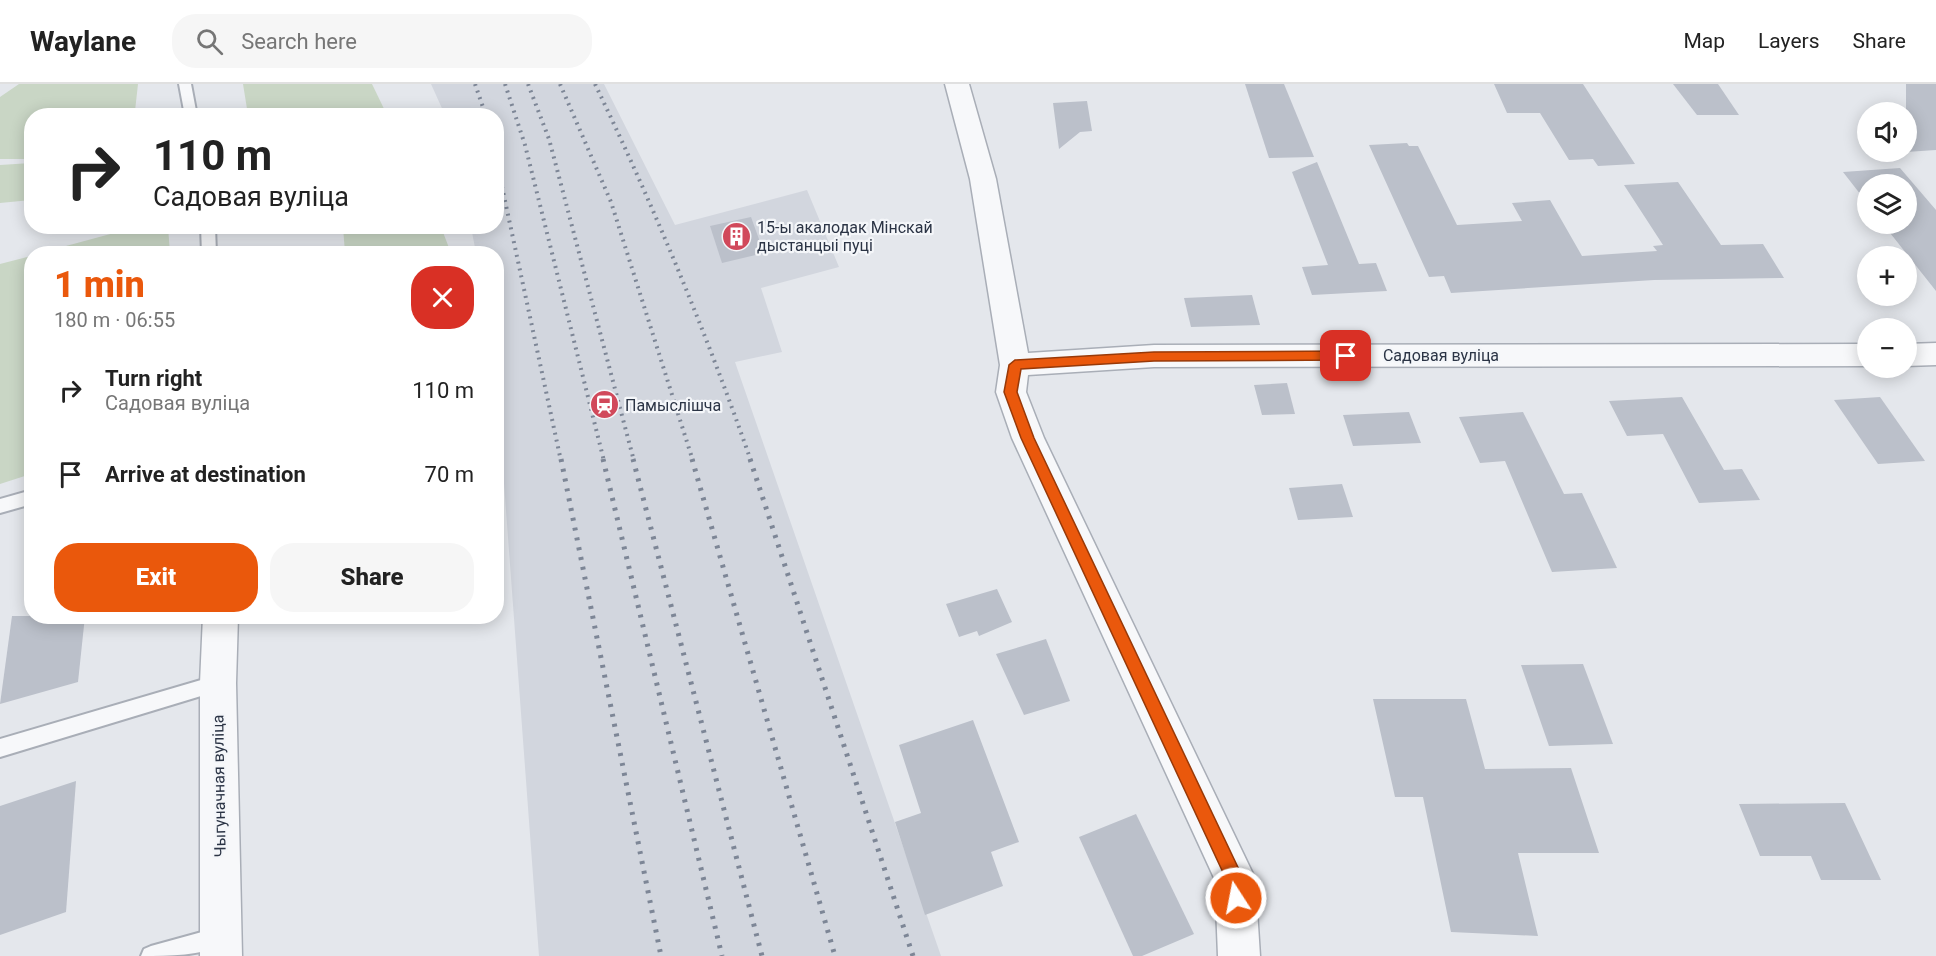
<!DOCTYPE html>
<meta charset="utf-8">
<style>
body{margin:0;font-family:Roboto,sans-serif;background:#f6f6f6;color:#222;height:100vh;display:flex;flex-direction:column;font-size:22px;white-space:nowrap}
*{box-sizing:border-box;margin:0}
p{font-size:20px;color:#767676}
.icon{flex:none;width:33px;height:33px;fill:none;stroke:currentColor;stroke-width:2;stroke-linecap:round;stroke-linejoin:round}
.map{position:relative;flex:1;overflow:hidden}
.details{position:absolute;left:24px;top:162px;width:480px;height:378px;display:flex;flex-direction:column;background:#fff;border-radius:24px;box-shadow:0 3px 15px #0003}
.details>*{flex:none}
.banner{position:absolute;left:24px;top:24px;width:480px;height:126px;border-radius:24px;box-shadow:0 3px 15px #0003;background:#fff;color:#222;overflow:hidden}
.fabs{position:absolute;left:1857px;top:18px;display:grid;gap:12px}
.fabs a{display:grid;place-items:center;width:60px;height:60px;border-radius:50%;background:#fff;box-shadow:0 3px 15px #0003;font-size:30px}
.pin{position:absolute;display:grid;place-items:center;width:51px;height:51px;color:#fff;margin:-26px;border-radius:12px;box-shadow:0 3px 9px #0006}
.me{position:absolute;width:66px;margin:-33px;rotate:349deg;stroke-linejoin:round;filter:drop-shadow(0 0 4px #0008)}
.turn{display:flex;align-items:center;gap:21px;height:126px;padding:0 30px;font-size:27px}
.turn .icon{width:78px;height:78px;stroke-width:2.5}
.turn b{display:block;font-size:42px;line-height:51px}
.round{display:grid;place-items:center;flex:none;width:63px;height:63px;border-radius:24px;background:#f6f6f6}
.headline{display:flex;align-items:center;justify-content:space-between;height:102px;padding:0 30px}
h1{font-size:36px;font-weight:800;line-height:45px;color:#ea580c}
.action{display:flex;gap:12px;margin-top:auto;padding:12px 30px}
.action a{flex:1;height:69px;border-radius:24px;background:#ea580c;color:#fff;font-size:24px;font-weight:800;line-height:69px;text-align:center}
.action a+a{background:#f6f6f6;color:#222}
ul{padding:0;list-style:none}
li{display:flex;align-items:center;gap:18px;height:84px;padding:0 30px}
li div{flex:1}
li b{display:block;font-size:22px}
li em{font-style:normal}
header{display:flex;align-items:center;gap:36px;box-sizing:border-box;height:84px;padding:0 30px;background:#fff;border-bottom:2px solid #e0e0e0}
header strong{font-size:28px}
nav{display:flex;gap:33px;margin-inline-start:auto;font-size:21px}
.search{width:420px;height:54px;background:#f6f6f6;display:flex;align-items:center;gap:15px;box-sizing:border-box;padding:0 21px;border-radius:24px;color:#767676;font-size:22px}
.map>svg:first-child{display:block}
.built{fill:#d2d6de}
.green{fill:#c9d6c5}
.building{fill:#bbc0ca}
.lines{fill:none;stroke-linecap:round;stroke-linejoin:round}
.service-casing{stroke:#a9aeb7;stroke-width:4}
.minor-casing{stroke:#a9aeb7;stroke-width:3}
.service{fill:#f7f8fa;fill-rule:evenodd}
.minor{fill:#f7f8fa;fill-rule:evenodd}
.rail-far1{stroke:#7d8696;stroke-width:4;stroke-dasharray:2 5;stroke-linecap:butt}
.rail{stroke:#7d8696;stroke-width:5;stroke-dasharray:3 7;stroke-linecap:butt}
.route{fill:#ea580c;stroke:#983908;stroke-width:1.5}
.labels{text-anchor:middle;dominant-baseline:central;stroke-width:4.5;stroke-linejoin:round;paint-order:stroke}
.poi-label{font-size:16px;fill:#2b3445;stroke:#f4f6f9;text-anchor:start}
.street-label{font-size:16px;fill:#2b3445;stroke:#f4f6f9}
</style>
<header>
<strong>Waylane</strong>
<div class="search"><svg class="icon" aria-label="search" viewBox="0 0 24 24"><circle cx="10" cy="10" r="6"/><path d="M15 15l6 6"/></svg>Search here</div>
<nav><a>Map</a><a>Layers</a><a>Share</a></nav>
</header>
<div class="map">
<svg width="1936" height="872" viewBox="0 0 1936 872">
<rect width="100%" height="100%" fill="#e4e7ec"/>
<polygon class="built" points="431,0 604,0 675,141 807,106 839,183 761,204 782,268 735,278 941,872 539,872 497,305 496,170 476,169 471,143 496,142 496,32 445,31"/>
<g class="green">
<polygon points="138,0 135,27 129,31 32,32 31,75 0,75 0,13 19,0"/>
<polygon points="243,0 372,0 387,31 248,31"/>
<polygon points="31,79 31,116 0,119 0,81"/>
<polygon points="140,142 168,143 170,169 40,169"/>
<polygon points="343,143 441,143 451,169 428,169 427,167 415,170 345,169"/>
<polygon points="31,172 31,390 0,400 0,180"/>
</g>
<g class="building">
<polygon points="1245,0 1284,0 1314,73 1269,74"/>
<polygon points="1494,0 1583,0 1635,80 1598,82 1593,75 1569,76 1540,29 1507,29"/>
<polygon points="1673,0 1718,0 1739,31 1697,31"/>
<polygon points="1906,0 1936,0 1936,66 1906,68"/>
<polygon points="1087,17 1092,47 1080,48 1059,65 1053,19"/>
<polygon points="1407,59 1409,62 1418,62 1457,141 1522,137 1512,119 1550,116 1582,172 1657,167 1653,162 1663,161 1624,101 1678,98 1721,161 1763,160 1784,194 1654,196 1451,209 1444,192 1429,193 1369,61"/>
<polygon points="1317,78 1359,180 1376,179 1387,207 1312,211 1302,183 1328,181 1292,88"/>
<polygon points="1900,84 1936,126 1936,207 1883,140 1906,140 1906,100 1868,100 1868,120 1843,88"/>
<polygon points="751,133 764,169 722,179 710,142"/>
<polygon points="1252,211 1260,241 1191,243 1184,214"/>
<polygon points="1287,299 1295,330 1262,331 1254,301"/>
<polygon points="1682,313 1724,386 1742,385 1760,416 1699,419 1663,350 1627,352 1609,317"/>
<polygon points="1880,313 1925,377 1878,380 1834,316"/>
<polygon points="1409,328 1421,359 1353,362 1343,331"/>
<polygon points="1523,328 1564,410 1582,409 1617,484 1552,488 1505,377 1480,379 1459,333"/>
<polygon points="1342,400 1353,433 1298,436 1289,404"/>
<polygon points="997,505 1012,538 979,552 977,547 959,553 946,520"/>
<polygon points="12,532 85,532 78,598 0,620"/>
<polygon points="1046,555 1070,617 1024,631 996,570"/>
<polygon points="1583,580 1613,660 1549,662 1521,581"/>
<polygon points="1373,615 1466,615 1485,685 1571,684 1599,769 1518,769 1538,852 1451,848 1423,713 1395,713"/>
<polygon points="973,636 1019,758 991,768 1003,802 925,831 895,738 921,729 899,661"/>
<polygon points="76,697 66,828 0,851 0,722"/>
<polygon points="1845,719 1881,796 1821,796 1811,772 1760,772 1739,720"/>
<polygon points="1136,730 1194,850 1142,872 1133,872 1079,753"/>
</g>
<g class="lines">
<defs>
<g id="service">
<polygon points="179,0 191,0 197,32 185,32"/>
<polygon points="201,142 215,142 216,170 202,170"/>
<polygon points="32,406 32,420 0,429 0,415"/>
<polygon points="218,591 224,593 227,599 224,605 0,673 0,655"/>
<path d="M220 843 227 846 230 853 227 860C199 872 171 872 141 872L144 865 151 862Z"/>
</g>
<g id="minor">
<polygon points="945,0 969,0 996,95 1028,269 1154,261 1868,260 1868,282 1154,283 1028,291 1026,308 1044,354 1255,794 1260,872 1218,872 1215,796 1012,354 996,308 1000,281 970,95"/>
<polygon points="1936,259 1936,281 1906,282 1906,260"/>
<polygon points="203,532 238,532 236,599 242,872 200,872 200,599"/>
</g>
</defs>
<use href="#service" class="service-casing"/>
<use href="#minor" class="minor-casing"/>
<use href="#service" class="service"/>
<use href="#minor" class="minor"/>
<g class="rail-far1">
<polyline points="475,0 486,32"/>
<polyline points="505,0 525,61 604,377"/>
<polyline points="528,0 549,55 634,377"/>
<polyline points="560,0 611,118 693,377"/>
<path d="M595 0C654 123 706 248 751 377"/>
<polyline points="496,75 561,377"/>
</g>
<g class="rail">
<polyline points="561,375 661,872"/>
<polyline points="603,375 722,872"/>
<polyline points="633,375 762,872"/>
<polyline points="692,375 835,872"/>
<polyline points="750,375 913,872"/>
</g>
</g>
<polygon class="route" points="1346,267 1352,272 1346,276 1154,277 1021,285 1017,308 1034,354 1243,794 1244,814 1242,820 1236,822 1230,820 1226,795 1021,354 1004,308 1009,281 1015,276 1154,268"/>
<defs>
<symbol id="building-disc" viewBox="-11 -11 22 22"><circle r="9.5" fill="#d1495b" stroke="#f4f6f9"/><path d="M-4-6H4V6H1V3H-1V6H-4ZM-2.5-4.3h1.7v1.8h-1.7ZM.8-4.3h1.7v1.8H.8ZM-2.5-1h1.7V.8h-1.7ZM.8-1h1.7V.8H.8Z" fill="#fff"/></symbol>
<symbol id="station-disc" viewBox="-11 -11 22 22"><circle r="9.5" fill="#d1495b" stroke="#f4f6f9"/><path d="M-3-6H3Q5-6 5-4V2Q5 4 3 4L4.5 6H3L1.5 4h-3L-3 6H-4.5L-3 4Q-5 4-5 2V-4Q-5-6-3-6ZM-3.5-4v3h7v-3ZM-3.5 1v1.5H-2V1ZM2 1v1.5H3.5V1Z" fill="#fff"/></symbol>
</defs>
<g fill-rule="evenodd">
<use href="#building-disc" x="720" y="136" width="33" height="33"/>
<use href="#station-disc" x="588" y="304" width="33" height="33"/>
</g>
<g class="labels">
<g class="poi-label">
<text x="757" y="143">15-ы акалодак Мінскай<tspan x="757" dy="18">дыстанцыі пуці</tspan></text>
<text x="625" y="321">Памыслішча</text>
</g>
<g class="street-label">
<text x="1441" y="271">Садовая вуліца</text>
<text transform="translate(219 702) rotate(-91)">Чыгуначная вуліца</text>
</g>
</g>
</svg>
<div class="fabs">
<a><svg class="icon" aria-label="sound" viewBox="0 0 24 24"><path d="M4 9h4l5-4v14l-5-4H4zM17 9q2 3 0 6"/></svg></a>
<a><svg class="icon" aria-label="layers" viewBox="0 0 24 24"><path d="M12 4l9 5-9 5-9-5zM3 14l9 5 9-5"/></svg></a>
<a>+</a>
<a>−</a>
</div>
<div class="pin" style="left:1346px;top:272px;background:#d93025"><svg class="icon" aria-label="arrive" viewBox="0 0 24 24"><path d="M6 21V4h12l-3 4 3 4H6"/></svg></div>
<svg class="me" style="left:1236px;top:814px" viewBox="-20 -20 40 40"><circle r="17" fill="#ea580c" stroke="#fff" stroke-width="3"/><path d="M0-11L8 9 0 5-8 9z" fill="#fff"/></svg>
<div class="banner">
<div class="turn"><svg class="icon" aria-label="right" viewBox="0 0 24 24"><path d="M7 20v-9h11M14 6l5 5-5 5"/></svg><div><b>110 m</b>Садовая вуліца</div></div>
</div>
<section class="details">
<div class="headline"><div><h1>1 min</h1><p>180 m · 06:55</p></div><a class="round" style="background:#d93025;color:#fff"><svg class="icon" aria-label="close" viewBox="0 0 24 24"><path d="M6 6l12 12M18 6L6 18"/></svg></a></div>
<ul>
<li><svg class="icon" aria-label="right" viewBox="0 0 24 24"><path d="M7 20v-9h11M14 6l5 5-5 5"/></svg><div><b>Turn right</b><p>Садовая вуліца</p></div><em>110 m</em></li>
<li><svg class="icon" aria-label="arrive" viewBox="0 0 24 24"><path d="M6 21V4h12l-3 4 3 4H6"/></svg><div><b>Arrive at destination</b></div><em>70 m</em></li>
</ul>
<div class="action"><a>Exit</a><a>Share</a></div>
</section>
</div>
